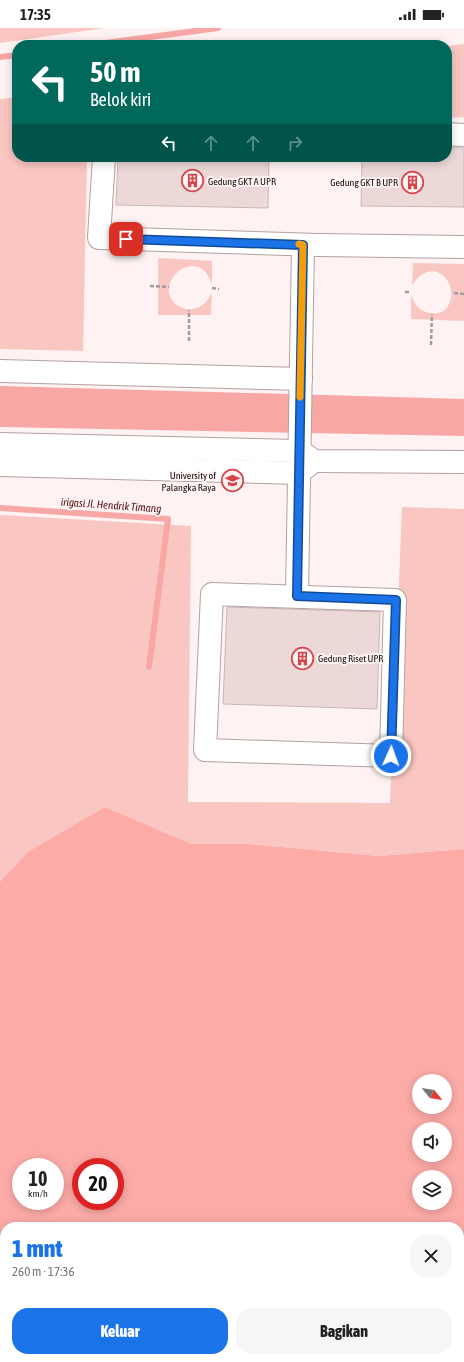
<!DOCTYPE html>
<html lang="id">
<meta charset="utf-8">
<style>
body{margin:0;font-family:"Asap Condensed",sans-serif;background:#f6f6f6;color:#222;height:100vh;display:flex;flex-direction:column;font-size:15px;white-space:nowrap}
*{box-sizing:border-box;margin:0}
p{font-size:13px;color:#767676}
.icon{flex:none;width:22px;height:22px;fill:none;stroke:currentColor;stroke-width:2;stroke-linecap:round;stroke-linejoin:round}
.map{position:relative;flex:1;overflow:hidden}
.panel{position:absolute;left:0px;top:1194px;width:464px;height:140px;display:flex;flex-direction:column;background:#fff;border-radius:16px 16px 0 0;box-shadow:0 2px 10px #0003}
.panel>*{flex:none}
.top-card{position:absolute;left:12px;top:12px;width:440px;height:122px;border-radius:16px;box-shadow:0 2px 10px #0003;background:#00695c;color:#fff;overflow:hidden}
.needle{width:26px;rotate:120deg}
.buttons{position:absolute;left:412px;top:1046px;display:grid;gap:8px}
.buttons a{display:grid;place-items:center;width:40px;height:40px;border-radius:50%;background:#fff;box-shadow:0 2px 10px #0003;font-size:20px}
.speed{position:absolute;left:12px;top:1130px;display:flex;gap:8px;font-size:20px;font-weight:700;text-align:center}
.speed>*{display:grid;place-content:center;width:52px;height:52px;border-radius:50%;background:#fff;box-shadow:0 2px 10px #0003;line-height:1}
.speed small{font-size:10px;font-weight:400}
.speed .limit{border:6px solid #d22;background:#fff;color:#111}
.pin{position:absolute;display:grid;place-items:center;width:34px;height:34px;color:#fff;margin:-17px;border-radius:8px;box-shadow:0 2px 6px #0006}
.me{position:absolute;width:44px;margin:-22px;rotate:2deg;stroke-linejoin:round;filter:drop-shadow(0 0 3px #0008)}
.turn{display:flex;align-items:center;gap:14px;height:84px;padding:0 12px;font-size:18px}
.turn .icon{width:52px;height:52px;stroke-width:2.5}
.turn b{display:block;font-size:28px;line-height:34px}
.lanes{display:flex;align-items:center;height:38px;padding:0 12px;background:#0003;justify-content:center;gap:20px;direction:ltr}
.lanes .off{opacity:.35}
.round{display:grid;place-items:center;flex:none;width:42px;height:42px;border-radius:16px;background:#f6f6f6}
.headline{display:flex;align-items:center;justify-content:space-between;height:68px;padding:0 12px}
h1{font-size:24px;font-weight:800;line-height:30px;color:#1a73e8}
.button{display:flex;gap:8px;margin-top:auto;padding:8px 12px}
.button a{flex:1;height:46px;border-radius:16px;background:#1a73e8;color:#fff;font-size:16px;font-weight:800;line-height:46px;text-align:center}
.button a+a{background:#f6f6f6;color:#222}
.status{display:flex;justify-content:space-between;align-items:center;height:28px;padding:0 20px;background:#fff;direction:ltr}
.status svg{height:11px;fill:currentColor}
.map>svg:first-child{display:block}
.green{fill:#fac6c2}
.forest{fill:#fcaba7;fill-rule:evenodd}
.water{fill:#f8a7a4}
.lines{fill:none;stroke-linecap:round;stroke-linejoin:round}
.stream{stroke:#f8a7a4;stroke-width:6}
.building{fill:#ebd8d7;stroke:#c9b7b6}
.minor-casing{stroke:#b2a1a0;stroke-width:24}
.path{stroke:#a49b9a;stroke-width:2.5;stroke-dasharray:4 2;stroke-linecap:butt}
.minor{stroke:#fff;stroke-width:22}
.route-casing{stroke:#114b97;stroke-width:10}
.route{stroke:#1a73e8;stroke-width:7}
.slow{stroke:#f59e0b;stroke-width:7}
.labels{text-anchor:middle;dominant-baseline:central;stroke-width:4;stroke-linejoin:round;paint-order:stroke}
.poi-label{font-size:10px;fill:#110b0b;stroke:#fef3f2;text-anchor:start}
.water-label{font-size:11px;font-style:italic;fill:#561115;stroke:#fef3f2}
</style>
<div class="status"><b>17:35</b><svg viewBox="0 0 49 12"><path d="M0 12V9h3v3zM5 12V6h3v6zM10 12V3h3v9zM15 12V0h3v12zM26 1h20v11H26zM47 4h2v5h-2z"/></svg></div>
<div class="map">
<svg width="464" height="1334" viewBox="0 0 464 1334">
<rect width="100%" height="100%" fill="#fef3f2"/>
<g class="green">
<polygon points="0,0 105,0 0,15"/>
<polygon points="464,16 464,89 447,90 447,18"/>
<polygon points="17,69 17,129 87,129 83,323 0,321 0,71"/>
<path d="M158 230 212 233V257C199 212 146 259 180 279 194 286 207 277 212 264L211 287H158Z"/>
<path d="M413 235 464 236V293L411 291V267C415 277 419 283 430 285 435 286 441 285 445 282 464 262 436 222 412 257Z"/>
<polygon points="402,479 464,481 464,821 379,828 248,816 192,816 105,779 0,868 0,487 191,498 188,774 390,775"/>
</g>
<path class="forest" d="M105 779 192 816H248L379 828 464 821V1334H0V854L28 824ZM419 1053H445V1079H419ZM419 1101H445V1127H419ZM21 1139H55V1173H21ZM81 1139H115V1173H81ZM419 1149H445V1175H419ZM5 1199H459V1329H5Z"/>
<polygon class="water" points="0,358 464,371 464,408 0,399"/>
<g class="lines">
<g class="stream">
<polyline points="90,17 218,0"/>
<polyline points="0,29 17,27"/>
<polyline points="0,480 168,491 149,639"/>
</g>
</g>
<g class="building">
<polygon points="447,119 464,120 464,179 361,178 362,129 447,129"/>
<polygon points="118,129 269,129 268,180 116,177"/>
<polygon points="227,579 380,584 377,681 223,676"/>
</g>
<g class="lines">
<defs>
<g id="minor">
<polyline points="447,106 464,107"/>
<polyline points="104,129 99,210 318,217 464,219"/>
<polyline points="0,343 301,351"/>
<polyline points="0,416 300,423 314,433 464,434"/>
<polyline points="0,437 299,445 310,436"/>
<polygon points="212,566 395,572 391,728 205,722"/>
<polyline points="297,567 303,217"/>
</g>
</defs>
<use href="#minor" class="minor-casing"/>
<g class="path">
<polyline points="150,258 169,259"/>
<polyline points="212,260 219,261"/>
<polyline points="405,264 411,264"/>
<polyline points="454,265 464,266"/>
<polyline points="189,313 189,282"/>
<polyline points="431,317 432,286"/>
</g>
<use href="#minor" class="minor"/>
</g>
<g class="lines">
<defs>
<polyline id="route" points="126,211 303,217 297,568 396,572 391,728"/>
</defs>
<use href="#route" class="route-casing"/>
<use href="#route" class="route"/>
<polyline class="slow" points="299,216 303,217 300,369"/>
</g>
<defs>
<symbol id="building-ring" viewBox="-11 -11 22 22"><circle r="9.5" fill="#fef3f2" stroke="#d5454b" stroke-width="1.5"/><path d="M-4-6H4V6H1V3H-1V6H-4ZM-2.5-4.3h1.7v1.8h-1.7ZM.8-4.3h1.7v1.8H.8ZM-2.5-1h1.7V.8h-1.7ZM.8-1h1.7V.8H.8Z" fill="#d5454b"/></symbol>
<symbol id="university-ring" viewBox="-11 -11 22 22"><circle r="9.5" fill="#fef3f2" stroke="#d5454b" stroke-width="1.5"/><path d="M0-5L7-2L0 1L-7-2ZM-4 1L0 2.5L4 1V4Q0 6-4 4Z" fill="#d5454b"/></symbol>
</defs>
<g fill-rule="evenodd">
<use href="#building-ring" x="180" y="140" width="25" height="25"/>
<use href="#building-ring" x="400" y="142" width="25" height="25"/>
<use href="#university-ring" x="220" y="440" width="25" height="25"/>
<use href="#building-ring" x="290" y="618" width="25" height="25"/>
</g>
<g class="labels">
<g class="poi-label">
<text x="208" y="153">Gedung GKT A UPR</text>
<text x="398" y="154" text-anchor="end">Gedung GKT B UPR</text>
<text x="216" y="447" text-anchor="end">University of<tspan x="216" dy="12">Palangka Raya</tspan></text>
<text x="318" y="630">Gedung Riset UPR</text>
</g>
<g class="water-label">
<text transform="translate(111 477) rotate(4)">irigasi Jl. Hendrik Timang</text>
</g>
</g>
</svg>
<div class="buttons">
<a><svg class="needle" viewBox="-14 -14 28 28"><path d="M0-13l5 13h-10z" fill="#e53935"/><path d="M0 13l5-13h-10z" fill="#767676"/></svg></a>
<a><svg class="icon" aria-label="sound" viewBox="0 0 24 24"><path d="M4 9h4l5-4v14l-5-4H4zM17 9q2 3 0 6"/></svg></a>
<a><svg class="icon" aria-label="layers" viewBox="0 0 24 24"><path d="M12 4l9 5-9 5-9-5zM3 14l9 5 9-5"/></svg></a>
</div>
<div class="speed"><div>10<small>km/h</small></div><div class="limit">20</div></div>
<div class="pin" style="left:126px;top:211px;background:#d93025"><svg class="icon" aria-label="arrive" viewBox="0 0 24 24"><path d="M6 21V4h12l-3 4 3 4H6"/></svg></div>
<svg class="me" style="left:391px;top:728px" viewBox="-20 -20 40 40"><circle r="17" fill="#1a73e8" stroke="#fff" stroke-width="3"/><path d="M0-11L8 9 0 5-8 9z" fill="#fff"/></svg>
<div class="top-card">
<div class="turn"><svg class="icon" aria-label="left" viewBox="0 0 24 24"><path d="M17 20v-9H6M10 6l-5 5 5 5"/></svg><div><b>50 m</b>Belok kiri</div></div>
<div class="lanes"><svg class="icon" aria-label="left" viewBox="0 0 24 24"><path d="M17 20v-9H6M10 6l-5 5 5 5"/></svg><svg class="icon off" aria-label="ahead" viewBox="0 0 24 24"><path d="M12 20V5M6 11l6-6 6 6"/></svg><svg class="icon off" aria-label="ahead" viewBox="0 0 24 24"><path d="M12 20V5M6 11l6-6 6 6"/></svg><svg class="icon off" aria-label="right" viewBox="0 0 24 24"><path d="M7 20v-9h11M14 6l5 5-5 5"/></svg></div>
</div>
<section class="panel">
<div class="headline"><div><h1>1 mnt</h1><p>260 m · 17:36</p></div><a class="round"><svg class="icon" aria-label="close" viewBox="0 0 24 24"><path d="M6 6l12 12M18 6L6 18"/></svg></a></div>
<div class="button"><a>Keluar</a><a>Bagikan</a></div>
</section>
</div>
